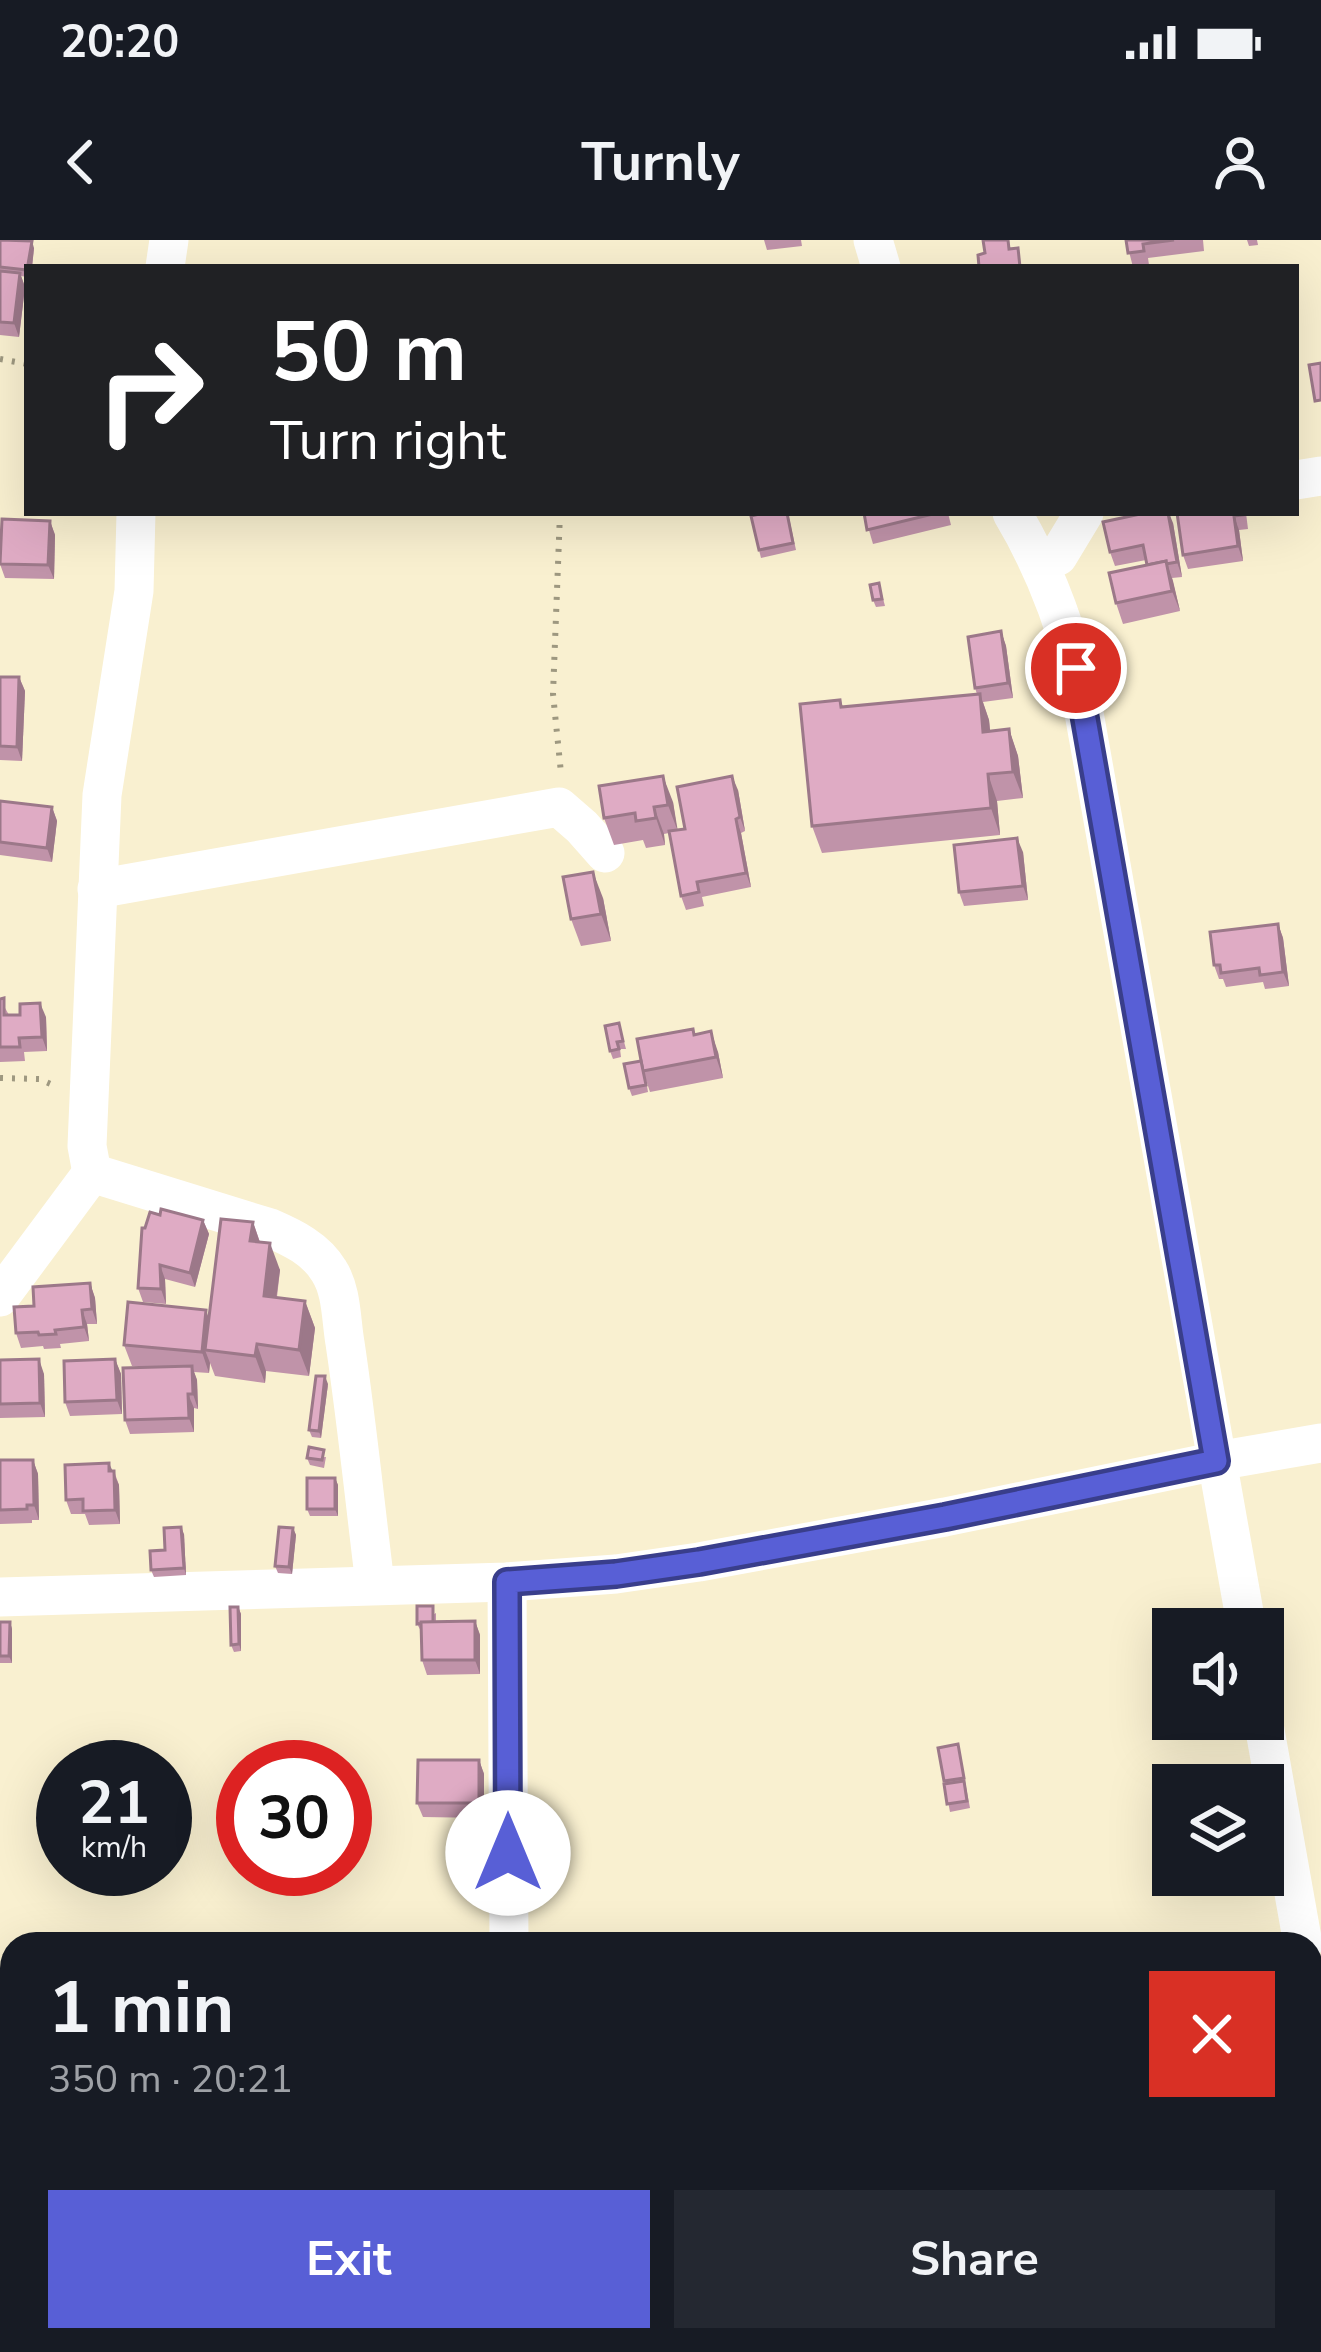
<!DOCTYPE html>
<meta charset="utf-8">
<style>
body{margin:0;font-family:"Nunito Sans",sans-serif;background:#242831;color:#f1f3f6;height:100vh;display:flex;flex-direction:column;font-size:45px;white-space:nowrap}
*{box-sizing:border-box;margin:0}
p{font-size:39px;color:#9ea1a6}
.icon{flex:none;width:66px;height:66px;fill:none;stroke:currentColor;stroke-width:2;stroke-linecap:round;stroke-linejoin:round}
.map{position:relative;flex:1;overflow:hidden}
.drawer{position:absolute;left:0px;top:1692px;width:1323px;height:420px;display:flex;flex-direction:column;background:#171b24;border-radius:36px 36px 0 0;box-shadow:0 12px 48px #0002}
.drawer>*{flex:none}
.top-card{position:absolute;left:24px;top:24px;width:1275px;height:252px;border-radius:0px;box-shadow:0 12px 48px #0002;background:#202124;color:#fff;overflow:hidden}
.buttons{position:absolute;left:1152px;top:1368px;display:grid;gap:24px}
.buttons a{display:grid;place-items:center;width:132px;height:132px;border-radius:0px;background:#171b24;box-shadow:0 12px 48px #0002;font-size:60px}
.speed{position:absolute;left:36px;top:1500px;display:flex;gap:24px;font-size:60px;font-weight:700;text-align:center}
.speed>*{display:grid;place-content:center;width:156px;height:156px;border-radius:50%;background:#171b24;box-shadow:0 12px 48px #0002;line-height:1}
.speed small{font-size:30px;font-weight:400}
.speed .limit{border:18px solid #d22;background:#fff;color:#111}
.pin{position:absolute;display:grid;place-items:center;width:102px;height:102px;color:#fff;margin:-51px;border:6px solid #fff;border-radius:50%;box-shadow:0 3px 12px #0007}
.me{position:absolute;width:132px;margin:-66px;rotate:0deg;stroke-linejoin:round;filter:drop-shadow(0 0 9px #0008)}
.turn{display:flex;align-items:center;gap:42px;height:252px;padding:0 48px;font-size:54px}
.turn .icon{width:156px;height:156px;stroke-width:2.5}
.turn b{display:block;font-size:84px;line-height:102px}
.round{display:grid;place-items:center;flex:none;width:126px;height:126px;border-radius:0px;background:#242831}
.headline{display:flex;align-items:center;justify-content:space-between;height:204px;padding:0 48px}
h1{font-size:72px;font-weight:700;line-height:90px}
.cta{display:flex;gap:24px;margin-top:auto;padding:24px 48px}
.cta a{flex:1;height:138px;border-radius:0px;background:#585fd6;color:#fff;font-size:48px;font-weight:700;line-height:138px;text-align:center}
.cta a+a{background:#242831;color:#f1f3f6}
.status{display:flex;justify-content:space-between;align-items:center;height:84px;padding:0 60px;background:#171b24;direction:ltr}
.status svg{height:33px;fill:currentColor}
header{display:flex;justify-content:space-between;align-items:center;height:156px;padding:0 48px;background:#171b24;font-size:54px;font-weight:700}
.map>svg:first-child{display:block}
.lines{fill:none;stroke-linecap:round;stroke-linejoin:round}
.path{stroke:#9e9880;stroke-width:6;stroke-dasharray:3 9;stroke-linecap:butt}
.minor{stroke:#fff;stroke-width:39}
.wall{fill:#c093a9}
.shaded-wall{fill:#9c7889}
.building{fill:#dfabc4;stroke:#9c7889;stroke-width:3}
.route-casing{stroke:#393e8b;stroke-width:30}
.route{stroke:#585fd6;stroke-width:21}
</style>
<div class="status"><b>20:20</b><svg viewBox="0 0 49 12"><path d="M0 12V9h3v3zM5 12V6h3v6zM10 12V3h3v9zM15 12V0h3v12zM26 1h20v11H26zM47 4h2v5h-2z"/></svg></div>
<header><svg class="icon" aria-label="back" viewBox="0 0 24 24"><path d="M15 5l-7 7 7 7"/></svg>Turnly<svg class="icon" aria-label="person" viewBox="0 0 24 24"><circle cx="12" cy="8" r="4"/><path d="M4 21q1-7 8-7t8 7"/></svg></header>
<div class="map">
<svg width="1321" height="2112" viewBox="0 0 1321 2112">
<rect width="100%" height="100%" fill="#f9f0d0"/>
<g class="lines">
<g class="path">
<polyline points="0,119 27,124"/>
<polyline points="560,273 553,454 561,533"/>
<polyline points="0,838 39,839 55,846"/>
</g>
<g class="minor">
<polyline points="873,0 881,27"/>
<polyline points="165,27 169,0"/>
<polyline points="1296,240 1321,236"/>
<path d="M136 273 134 351 102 555 87 906 92 933 270 988C293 998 316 1009 329 1031 342 1051 341 1080 345 1103 357 1183 365 1264 375 1344"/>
<path d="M1012 273C1042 323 1061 372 1076 428L1247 1389"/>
<polyline points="1040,323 1058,316 1084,273"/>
<polyline points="97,649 559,567 582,587 605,613"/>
<polyline points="0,1057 92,933"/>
<polyline points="507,1342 509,1704"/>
<polyline points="0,1357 507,1342 616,1334 699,1322 945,1277 1217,1221 1321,1203"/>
<polyline points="1263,1479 1303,1704"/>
<polyline points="1311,1750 1321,1832"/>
<polyline points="511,2100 511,2112"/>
<polyline points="1312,2112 1321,1858"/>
</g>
</g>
<g class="wall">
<polygon points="0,0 34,8 32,27 27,27 27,37 21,36 25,47 19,97 0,95"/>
<polygon points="764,0 801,0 802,6 767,10"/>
<polygon points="1126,0 1203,0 1204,11 1148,18 1149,25 1133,27"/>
<polygon points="1247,0 1257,0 1258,5 1249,6"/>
<polygon points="788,273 796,310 761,318 759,310"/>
<polygon points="864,273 948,273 951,285 873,304"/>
<polygon points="1177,273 1246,273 1248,289 1239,290 1243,321 1188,329 1183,315"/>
<polygon points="50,281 55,295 54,339 5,338 0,324"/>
<polygon points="1173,283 1182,337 1172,338 1180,371 1123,384 1116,363 1147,325 1146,320 1115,326 1110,312"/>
<polygon points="879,343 885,366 876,367 873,360"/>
<polygon points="1001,391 1006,406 1013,458 983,462 989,480 990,491 1009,489 1018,516 1023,558 997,561 1000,595 822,613 812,586 840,460 843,467 977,454 975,448"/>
<polygon points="0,437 19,437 25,451 22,521 0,520"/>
<polygon points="738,550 745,591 741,593 751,647 702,657 704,666 686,670 681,656 669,593 664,594 665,605 646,608 643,600 614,605 604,578 673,562 677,590 685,589"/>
<polygon points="0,561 52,567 57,581 52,622 0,615"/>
<polygon points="1023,612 1028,660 964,666 959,652"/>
<polygon points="603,658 611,701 581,706 571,679"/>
<polygon points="1278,684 1283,698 1289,746 1265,749 1263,742 1226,747 1223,739 1219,739 1214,725"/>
<polygon points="0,759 9,775 46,777 47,811 24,812 25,821 0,822"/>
<polygon points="619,783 626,809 620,809 621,817 613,819 610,811"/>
<polygon points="695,795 718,812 723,838 650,852 646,840 648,852 632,856 629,848 641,821"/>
<polygon points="160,975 203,980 209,994 195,1047 165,1039 166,1064 143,1062 138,1048 145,988"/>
<polygon points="253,982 260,1002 280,1030 277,1057 305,1061 315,1088 309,1136 266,1131 265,1143 215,1136 210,1123 209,1133 194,1132 197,1140 198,1169 194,1168 194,1192 130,1194 125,1180 146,1127 132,1126 124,1105 209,1079"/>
<polygon points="90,1043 95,1058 97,1084 87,1084 89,1101 60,1104 61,1108 44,1109 43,1106 21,1108 16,1093 34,1066"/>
<polygon points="115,1119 121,1134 122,1174 70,1176 65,1162"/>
<polygon points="0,1120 44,1134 45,1177 0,1178"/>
<polygon points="328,1144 321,1198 312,1197 309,1190"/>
<polygon points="326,1217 324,1228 310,1225 307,1218"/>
<polygon points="0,1220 33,1220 38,1234 39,1280 32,1280 32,1283 0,1284"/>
<polygon points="114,1231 119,1245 120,1284 89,1285 85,1274 71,1274 66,1260"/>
<polygon points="335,1238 338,1245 338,1276 310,1276 307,1269"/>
<polygon points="293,1288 296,1295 292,1334 278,1333 275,1326"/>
<polygon points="184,1294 186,1335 154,1337 151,1330 165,1310"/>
<polygon points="238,1367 241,1374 241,1411 234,1412 231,1405"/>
<polygon points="436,1373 436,1382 475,1381 480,1395 480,1434 427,1435 422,1420 421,1391 417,1384"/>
<polygon points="0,1382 10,1382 12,1389 12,1423 0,1423"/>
<polygon points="958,1504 970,1568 950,1572 938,1508"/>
<polygon points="479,1520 484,1534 484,1578 423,1577 417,1563"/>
<polygon points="12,1880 12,1909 11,1909 6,1895"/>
<polygon points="0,1960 12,1960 12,2020 9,2020 7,2013 0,2013"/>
</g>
<g class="shaded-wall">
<polygon points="32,1 34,8 32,27 29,27"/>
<polygon points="20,33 25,47 19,97 14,83"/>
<polygon points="1169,273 1173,283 1182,337 1177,322"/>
<polygon points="1234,276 1239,290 1243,321 1238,306"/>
<polygon points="50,281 55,295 54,339 48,325"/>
<polygon points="1166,321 1173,341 1180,371 1172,351"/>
<polygon points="1001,391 1006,406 1013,458 1008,443"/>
<polygon points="19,437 25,451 22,521 17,507"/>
<polygon points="980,454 989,480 993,519 983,492"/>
<polygon points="1009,489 1018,516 1023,558 1013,532"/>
<polygon points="988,534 997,561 1000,595 991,568"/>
<polygon points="663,536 673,562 678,592 668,565"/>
<polygon points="732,536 738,550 745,591 740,577"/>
<polygon points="52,567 57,581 52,622 47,608"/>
<polygon points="654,567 664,594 665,605 656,578"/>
<polygon points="736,579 741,593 751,647 746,633"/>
<polygon points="1017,598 1023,612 1028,660 1023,646"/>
<polygon points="593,632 603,658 611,701 601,674"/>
<polygon points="1278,684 1283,698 1289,746 1283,732"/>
<polygon points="40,763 46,777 47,811 42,797"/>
<polygon points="711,791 718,812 723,838 716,817"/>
<polygon points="203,980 209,994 195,1047 190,1033"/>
<polygon points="253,982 262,1009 250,1001"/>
<polygon points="270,1003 280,1030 273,1082 264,1056"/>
<polygon points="160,1025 165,1039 166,1064 161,1049"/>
<polygon points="90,1043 95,1058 97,1084 92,1069"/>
<polygon points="305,1061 315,1088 309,1136 299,1110"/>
<polygon points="82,1070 87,1084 89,1101 84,1087"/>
<polygon points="206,1070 213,1090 205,1110 210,1123 209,1133 202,1112"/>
<polygon points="257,1104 266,1131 265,1143 255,1116"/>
<polygon points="39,1119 44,1134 45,1177 40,1163"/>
<polygon points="115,1119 121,1134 122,1174 117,1160"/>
<polygon points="192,1126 197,1140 198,1169 193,1154"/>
<polygon points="325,1136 328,1144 321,1198 319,1191"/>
<polygon points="188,1154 194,1168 194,1192 189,1178"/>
<polygon points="33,1220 38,1234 39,1280 34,1265"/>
<polygon points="109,1223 119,1245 120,1284 115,1270"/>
<polygon points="335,1238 338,1245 338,1276 335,1269"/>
<polygon points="181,1287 184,1294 186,1335 184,1328"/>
<polygon points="293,1288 296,1295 292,1334 289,1327"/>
<polygon points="238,1367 241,1374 241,1411 239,1404"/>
<polygon points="475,1381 480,1395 480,1434 475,1420"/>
<polygon points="10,1382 12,1389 12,1423 9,1416"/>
<polygon points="479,1520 484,1534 484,1578 479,1563"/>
<polygon points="0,1874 5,1890 3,1960 0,1953"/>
<rect x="389" y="2100" width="5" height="12"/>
</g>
<g class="building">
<polygon points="0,0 32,1 27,30 0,27"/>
<polygon points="983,0 1008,0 1009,9 1018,8 1020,27 979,27 978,15 985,13"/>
<polygon points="1126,0 1174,0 1143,4 1144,11 1128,13"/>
<polygon points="0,31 20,33 14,83 0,82"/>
<polygon points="1321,123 1321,160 1315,161 1309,125"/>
<polygon points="764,273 787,273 793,303 759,310 751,276"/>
<polygon points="864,273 937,273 867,290"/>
<polygon points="1145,273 1168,273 1177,322 1166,324 1166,321 1147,325 1143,305 1110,312 1103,282"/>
<polygon points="1177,273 1243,273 1243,275 1234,276 1238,306 1183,315"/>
<polygon points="2,279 50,281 48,325 0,324"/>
<polygon points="1166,321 1172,351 1116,363 1109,333"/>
<polygon points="879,343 882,359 873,360 870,345"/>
<polygon points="1001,391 1008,443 975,448 968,397"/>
<polygon points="0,437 19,437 17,507 0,506"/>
<polygon points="980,454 983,492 1009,489 1013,532 988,534 991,568 812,586 800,464 840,460 841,467"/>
<polygon points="663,536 668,565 654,567 656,578 636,581 635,573 604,578 599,546"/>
<polygon points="732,536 740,577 736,579 746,633 697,642 699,652 681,656 669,591 685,589 677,547"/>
<polygon points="0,561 52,567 47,608 0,602"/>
<polygon points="1017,598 1023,646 959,652 954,605"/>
<polygon points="593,632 601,674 571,679 563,637"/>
<polygon points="1278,684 1283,732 1260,735 1259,728 1221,733 1220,725 1214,725 1210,692"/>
<polygon points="4,758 4,775 20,775 20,764 40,763 42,797 19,798 20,807 0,807 0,759"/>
<polygon points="619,783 623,801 617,802 619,809 610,811 605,786"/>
<polygon points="693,789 694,795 711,791 716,817 643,831 637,799"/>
<polygon points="641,821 646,845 629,848 624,824"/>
<polygon points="161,969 203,980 190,1033 160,1025 161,1049 138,1048 142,988 145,988 150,972 160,975"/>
<polygon points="221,979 253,982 250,1001 270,1003 264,1056 305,1061 299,1110 257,1104 255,1116 205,1110"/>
<polygon points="90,1043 92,1069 82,1070 84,1087 55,1090 56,1094 39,1095 38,1092 16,1093 14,1067 34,1066 33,1047"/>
<polygon points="128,1062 206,1070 202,1112 124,1105"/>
<polygon points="39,1119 40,1163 0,1164 0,1120"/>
<polygon points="115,1119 117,1160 65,1162 64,1121"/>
<polygon points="192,1126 193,1154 188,1154 189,1178 125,1180 123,1128"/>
<polygon points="316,1136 325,1136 319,1191 309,1190"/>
<polygon points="309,1207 324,1210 322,1220 307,1218"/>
<polygon points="0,1220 33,1220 34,1265 27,1265 27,1269 0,1270"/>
<polygon points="109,1223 109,1231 114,1231 115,1270 83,1271 83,1259 66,1260 65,1225"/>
<rect x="307" y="1238" width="28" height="31"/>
<polygon points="181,1287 184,1328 151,1330 150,1311 165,1310 164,1288"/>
<polygon points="279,1287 293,1288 289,1327 275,1326"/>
<polygon points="417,1366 433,1366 433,1382 417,1384"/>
<polygon points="230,1367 238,1367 239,1404 231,1405"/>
<polygon points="475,1381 475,1420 422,1420 421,1382"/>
<polygon points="0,1382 10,1382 9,1416 0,1416"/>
<polygon points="958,1504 964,1538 944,1541 938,1508"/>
<polygon points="418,1520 479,1520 479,1563 417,1563"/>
<polygon points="964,1541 967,1561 947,1564 944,1544"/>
<polygon points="12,1880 12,1895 6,1895 5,1881"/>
<polygon points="0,1960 12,1960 12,2006 4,2006 4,1999 0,1999"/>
<rect x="214" y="2100" width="19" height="12"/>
<polygon points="323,2100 389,2100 389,2112 324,2112"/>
<polygon points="476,2100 491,2100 490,2112 476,2112"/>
</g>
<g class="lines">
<defs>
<polyline id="route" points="508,1613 507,1342 616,1334 699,1322 945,1277 1216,1221 1076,428"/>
</defs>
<use href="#route" class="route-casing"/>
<use href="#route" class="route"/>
</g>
</svg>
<div class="buttons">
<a><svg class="icon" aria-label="sound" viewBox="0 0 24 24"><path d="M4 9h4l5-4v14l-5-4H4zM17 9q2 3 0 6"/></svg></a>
<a><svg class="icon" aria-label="layers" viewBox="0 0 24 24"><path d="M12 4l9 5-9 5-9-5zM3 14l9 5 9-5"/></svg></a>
</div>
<div class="speed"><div>21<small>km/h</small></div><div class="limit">30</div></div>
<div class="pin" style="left:1076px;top:428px;background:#d93025"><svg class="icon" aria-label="arrive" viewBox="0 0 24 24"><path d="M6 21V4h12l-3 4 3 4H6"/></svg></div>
<svg class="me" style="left:508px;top:1613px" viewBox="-20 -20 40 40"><circle r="19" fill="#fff"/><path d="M0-13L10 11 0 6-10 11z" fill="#585fd6"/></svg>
<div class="top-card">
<div class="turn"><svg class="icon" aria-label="right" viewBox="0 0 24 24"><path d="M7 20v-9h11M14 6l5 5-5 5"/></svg><div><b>50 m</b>Turn right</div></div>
</div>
<section class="drawer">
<div class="headline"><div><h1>1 min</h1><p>350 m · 20:21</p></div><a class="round" style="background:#d93025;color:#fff"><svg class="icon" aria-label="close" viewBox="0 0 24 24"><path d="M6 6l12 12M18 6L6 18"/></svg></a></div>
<div class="cta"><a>Exit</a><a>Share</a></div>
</section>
</div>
